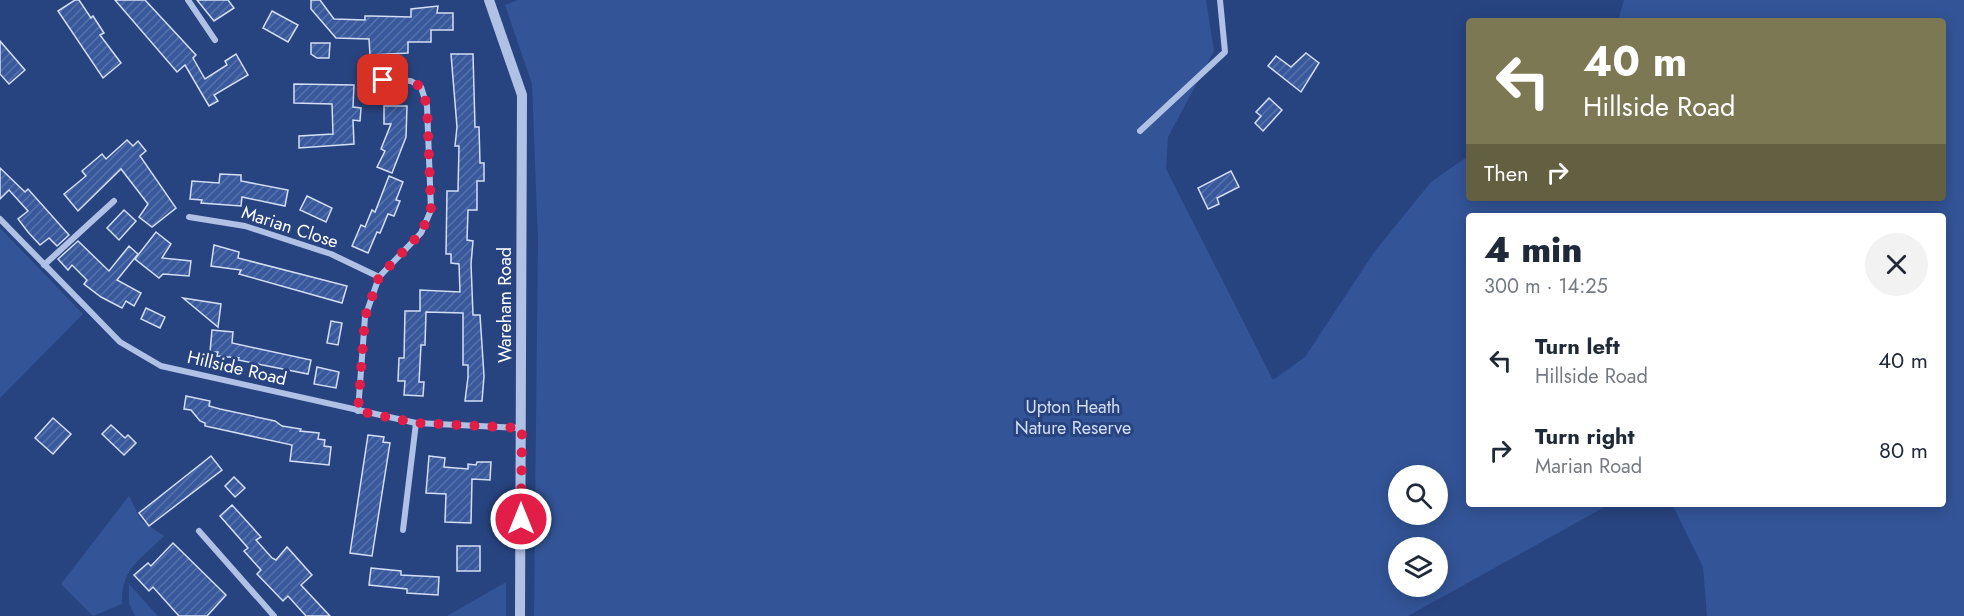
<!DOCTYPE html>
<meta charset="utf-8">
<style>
body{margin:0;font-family:Jost,sans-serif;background:#f2f2f3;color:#1f2937;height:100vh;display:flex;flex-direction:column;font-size:22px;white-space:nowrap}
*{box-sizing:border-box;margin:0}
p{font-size:20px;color:#747a83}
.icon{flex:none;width:33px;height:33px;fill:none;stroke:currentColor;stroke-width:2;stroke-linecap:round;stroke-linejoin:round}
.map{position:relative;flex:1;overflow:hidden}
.drawer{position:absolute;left:1466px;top:213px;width:480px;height:294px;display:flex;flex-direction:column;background:#fff;border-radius:6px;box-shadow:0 3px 15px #0003}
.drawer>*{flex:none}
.banner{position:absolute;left:1466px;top:18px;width:480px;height:183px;border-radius:6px;box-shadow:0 3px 15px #0003;background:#7c7853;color:#fff;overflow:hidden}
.buttons{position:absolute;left:1388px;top:465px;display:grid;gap:12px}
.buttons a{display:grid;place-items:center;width:60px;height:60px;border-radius:50%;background:#fff;box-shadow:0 3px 15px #0003;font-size:30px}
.pin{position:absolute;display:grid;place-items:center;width:51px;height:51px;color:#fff;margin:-26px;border-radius:12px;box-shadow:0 3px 9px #0006}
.me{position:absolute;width:66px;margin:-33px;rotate:0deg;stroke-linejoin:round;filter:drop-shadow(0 0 4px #0008)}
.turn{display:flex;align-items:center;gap:21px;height:126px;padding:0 18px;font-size:27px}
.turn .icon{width:78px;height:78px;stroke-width:2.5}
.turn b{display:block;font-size:42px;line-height:51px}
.then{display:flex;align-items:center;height:57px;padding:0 18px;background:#0003;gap:12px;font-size:22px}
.round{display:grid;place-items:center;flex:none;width:63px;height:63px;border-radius:32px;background:#f2f2f3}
.summary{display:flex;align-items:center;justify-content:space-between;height:102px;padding:0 18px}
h1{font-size:36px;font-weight:800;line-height:45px}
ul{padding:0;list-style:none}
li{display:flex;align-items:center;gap:18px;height:90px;padding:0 18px}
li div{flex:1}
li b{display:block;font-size:22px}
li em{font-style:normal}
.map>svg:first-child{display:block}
.grass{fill:#335497;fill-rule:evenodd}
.building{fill:url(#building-hatch);stroke:#d2def5;stroke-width:1.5}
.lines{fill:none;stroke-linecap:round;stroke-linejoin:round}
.minor{stroke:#afc1e5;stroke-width:6}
.tertiary{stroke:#afc1e5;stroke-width:10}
.route{stroke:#e11d48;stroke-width:10;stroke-dasharray:0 18}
.labels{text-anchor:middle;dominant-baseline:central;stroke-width:6;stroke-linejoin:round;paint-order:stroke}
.street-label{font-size:18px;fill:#fff;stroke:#284480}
.park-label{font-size:18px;fill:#d2def5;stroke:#284480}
</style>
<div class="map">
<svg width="1964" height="616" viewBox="0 0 1964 616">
<defs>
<pattern id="building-hatch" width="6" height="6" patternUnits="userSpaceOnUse" patternTransform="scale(1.5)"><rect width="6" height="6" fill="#39599c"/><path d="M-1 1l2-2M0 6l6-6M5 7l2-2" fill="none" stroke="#5772ab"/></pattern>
</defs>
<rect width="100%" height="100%" fill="#284480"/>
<g class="grass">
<path d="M518 0H1206L1214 51 1168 137 1166 169 1273 380 1305 357 1375 251 1431 182 1468 156V198H1942V21H1618L1624 0H1964V616H1707L1703 567 1672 504H1942V216H1468V504H1610L1408 616H534L538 240 532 84 505 5ZM1398 476H1437V514H1398ZM1398 548H1437V586H1398Z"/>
<polygon points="0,228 83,314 0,398"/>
<path d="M129 496 141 520 164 536C141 559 121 568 122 604L93 616 61 584Z"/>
<polygon points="506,582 506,616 447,616"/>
<polygon points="129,584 155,613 158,616 135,616 129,603"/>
</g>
<g class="building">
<polygon points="75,0 79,0 91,18 93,16 104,33 100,35 121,63 103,78 58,11"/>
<polygon points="115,0 145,0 196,55 193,58 205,79 227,65 225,61 236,54 248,75 214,95 218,101 209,106 185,65 177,72"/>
<polygon points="197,0 228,0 234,8 214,21"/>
<polygon points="311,0 320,0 334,19 365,20 365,16 371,16 411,17 411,9 438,6 437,13 453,13 453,30 431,30 431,42 408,42 408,53 370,55 369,39 336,38 311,9"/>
<polygon points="272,11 298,25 288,42 263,28"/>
<polygon points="0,41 25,70 9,84 0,74"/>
<polygon points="311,43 330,43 329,58 317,58 311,54"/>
<polygon points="1306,53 1319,63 1301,92 1268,66 1276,56 1291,67"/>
<polygon points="451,54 473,54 475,127 479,127 480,163 484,163 484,181 477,181 477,210 468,210 467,240 473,241 471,264 473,315 480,315 484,376 482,401 465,401 468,377 468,365 463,365 463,313 426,312 425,345 421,345 419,382 424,382 423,396 404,395 405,381 398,381 399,358 404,358 405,311 420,311 420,290 460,292 459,264 451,263 451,254 446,254 447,191 458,191 459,146 455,146 457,127"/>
<polygon points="294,84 354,85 353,107 361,108 360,121 353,120 354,144 299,148 299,136 333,134 332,104 294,103"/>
<polygon points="1269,98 1282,110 1263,131 1255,123 1261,116 1256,112"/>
<polygon points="384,106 407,106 406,137 392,173 377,167 385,151 381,149 391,124 384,124"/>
<polygon points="127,140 133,146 138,141 146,151 140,156 176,208 152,227 139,217 148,204 121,169 78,211 64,194 86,176 82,171 102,154 106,159"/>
<polygon points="0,168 25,192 28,189 69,235 57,246 49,238 40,245 28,232 18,219 28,211 9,190 0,199"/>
<polygon points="1231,171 1239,187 1217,198 1219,204 1208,209 1198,188"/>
<polygon points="220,174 241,175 241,181 288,190 285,206 242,197 241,206 201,203 202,200 190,199 192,181 219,183"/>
<polygon points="389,176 403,182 396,200 400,201 394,216 388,214 380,233 377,232 368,253 352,246 361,225 365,227 372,210 375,212"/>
<polygon points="307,196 332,208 326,222 300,210"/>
<polygon points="124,210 136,221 119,240 107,228"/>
<polygon points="156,232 171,244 162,258 191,261 189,276 163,274 159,278 135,259"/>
<polygon points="78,241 109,271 129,246 138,254 117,280 141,293 134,306 126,301 122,308 101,297 84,284 87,280 72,265 68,270 58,259"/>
<polygon points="214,245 239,252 238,258 347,286 342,303 239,274 241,270 211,266"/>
<polygon points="183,298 221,304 218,327"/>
<polygon points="146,308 165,317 160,328 141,319"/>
<polygon points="331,321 342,323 338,345 327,343"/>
<polygon points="212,330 233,332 232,343 311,360 308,374 238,360 239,358 217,356 218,352 210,352"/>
<polygon points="317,367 339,372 336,388 314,384"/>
<polygon points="186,396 210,401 209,406 220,409 275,421 282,426 301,429 300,431 319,433 318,439 325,440 324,446 331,447 329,465 290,461 292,445 205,426 205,423 200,421 191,410 184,409"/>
<polygon points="53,418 71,434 53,454 35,438"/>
<polygon points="111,425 125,438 128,435 136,443 124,455 102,434"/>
<polygon points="368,435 384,437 383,442 390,443 372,556 350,553"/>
<polygon points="211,456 222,470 149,526 139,513"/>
<polygon points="429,456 445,458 444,467 468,469 468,464 476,465 477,462 491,462 490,480 472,479 471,523 445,522 446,494 426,493"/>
<polygon points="234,477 245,488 235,497 225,486"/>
<polygon points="232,505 261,537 256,540 272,558 276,560 287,547 312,575 301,585 330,616 306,616 288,596 283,601 257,574 261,570 244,551 248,548 220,516"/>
<polygon points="173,543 226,595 207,616 179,616 153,587 149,591 134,575 148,563 151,566"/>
<rect x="457" y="546" width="23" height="25"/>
<polygon points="371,568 401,571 401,575 439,577 438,595 407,593 407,589 369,585"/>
</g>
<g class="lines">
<g class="minor">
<polyline points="188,0 215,40"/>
<polyline points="1140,131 1225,52 1220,0"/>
<polyline points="189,217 245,226 331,254 379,277"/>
<polyline points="0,219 120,342 161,366 416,423 522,428"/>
<polyline points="44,265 114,201"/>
<polyline points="358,411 365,317 379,277 421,233 431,210 427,106 421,87 411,81 383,80"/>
<polyline points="403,530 416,423"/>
<polyline points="199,531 274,616"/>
</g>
<polyline class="tertiary" points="489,0 522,95 520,616"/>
</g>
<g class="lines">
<polyline class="route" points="383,80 411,81 421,87 427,106 431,210 421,233 379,277 365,317 358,411 416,423 522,428 521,519"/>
</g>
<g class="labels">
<g class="street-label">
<text transform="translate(290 227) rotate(18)">Marian Close</text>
<text transform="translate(505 305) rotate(-90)">Wareham Road</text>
<text transform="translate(237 368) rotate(13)">Hillside Road</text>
</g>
<g class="park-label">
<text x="1073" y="407">Upton Heath<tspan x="1073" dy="21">Nature Reserve</tspan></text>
</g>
</g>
</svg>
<div class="buttons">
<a><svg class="icon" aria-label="search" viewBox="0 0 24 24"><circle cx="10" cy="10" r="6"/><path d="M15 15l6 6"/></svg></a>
<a><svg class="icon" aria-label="layers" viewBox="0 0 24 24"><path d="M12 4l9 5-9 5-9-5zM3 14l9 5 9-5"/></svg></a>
</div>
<div class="pin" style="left:383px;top:80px;background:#d93025"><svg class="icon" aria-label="arrive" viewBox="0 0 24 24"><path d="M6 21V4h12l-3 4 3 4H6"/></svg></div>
<svg class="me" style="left:521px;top:519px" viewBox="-20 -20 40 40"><circle r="17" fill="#e11d48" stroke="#fff" stroke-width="3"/><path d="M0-11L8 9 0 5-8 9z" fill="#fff"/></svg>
<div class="banner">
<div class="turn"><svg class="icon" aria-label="left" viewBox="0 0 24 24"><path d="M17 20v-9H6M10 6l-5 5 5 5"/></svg><div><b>40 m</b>Hillside Road</div></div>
<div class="then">Then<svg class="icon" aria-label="right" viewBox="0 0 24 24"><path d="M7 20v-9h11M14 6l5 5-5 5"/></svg></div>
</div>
<section class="drawer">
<div class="summary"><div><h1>4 min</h1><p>300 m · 14:25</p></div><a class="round"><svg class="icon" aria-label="close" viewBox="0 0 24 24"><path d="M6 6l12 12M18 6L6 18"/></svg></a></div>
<ul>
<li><svg class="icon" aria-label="left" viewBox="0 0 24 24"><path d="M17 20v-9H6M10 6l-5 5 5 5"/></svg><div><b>Turn left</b><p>Hillside Road</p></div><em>40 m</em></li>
<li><svg class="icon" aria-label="right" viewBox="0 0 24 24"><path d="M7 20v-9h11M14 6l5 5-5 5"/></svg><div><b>Turn right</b><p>Marian Road</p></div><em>80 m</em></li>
</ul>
</section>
</div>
